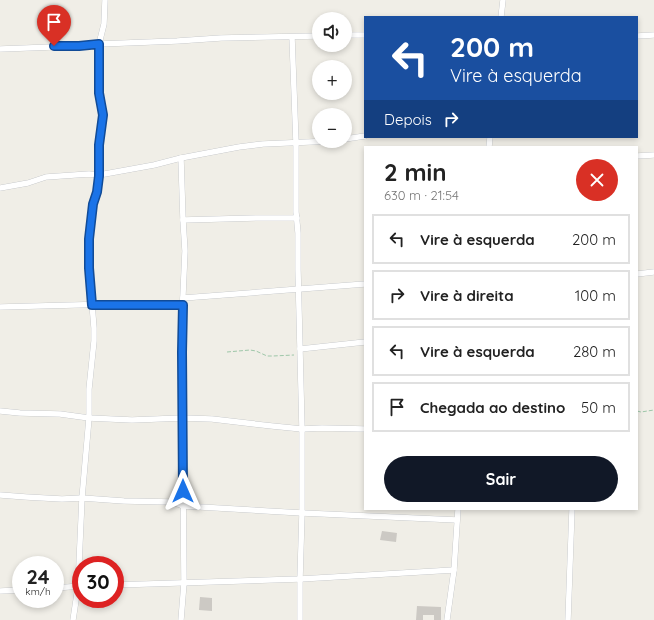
<!DOCTYPE html>
<html lang="pt">
<meta charset="utf-8">
<style>
body{margin:0;font-family:Quicksand,sans-serif;background:#f6f6f6;color:#222;height:100vh;display:flex;flex-direction:column;font-size:15px;white-space:nowrap}
*{box-sizing:border-box;margin:0}
p{font-size:13px;color:#767676}
.icon{flex:none;width:22px;height:22px;fill:none;stroke:currentColor;stroke-width:2;stroke-linecap:round;stroke-linejoin:round}
.map{position:relative;flex:1;overflow:hidden}
.drawer{position:absolute;left:364px;top:146px;width:274px;height:364px;display:flex;flex-direction:column;background:#fff;border-radius:0px;box-shadow:0 2px 6px #0003}
.drawer>*{flex:none}
.top-card{position:absolute;left:364px;top:16px;width:274px;height:122px;border-radius:0px;box-shadow:0 2px 6px #0003;background:#1a4fa0;color:#fff;overflow:hidden}
.controls{position:absolute;left:312px;top:12px;display:grid;gap:8px}
.controls a{display:grid;place-items:center;width:40px;height:40px;border-radius:50%;background:#fff;box-shadow:0 2px 6px #0003;font-size:20px}
.speed{position:absolute;left:12px;top:556px;display:flex;gap:8px;font-size:20px;font-weight:700;text-align:center}
.speed>*{display:grid;place-content:center;width:52px;height:52px;border-radius:50%;background:#fff;box-shadow:0 2px 6px #0003;line-height:1}
.speed small{font-size:10px;font-weight:400}
.speed .limit{border:6px solid #d22;background:#fff;color:#111}
.pin{position:absolute;display:grid;place-items:center;width:34px;height:34px;color:#fff;margin:-41px -17px;border-radius:50% 50% 50% 0;rotate:-45deg;box-shadow:0 0 4px #0007}
.pin .icon{rotate:45deg}
.me{position:absolute;width:44px;margin:-22px;rotate:0deg;stroke-linejoin:round;filter:drop-shadow(0 0 3px #0008)}
.turn{display:flex;align-items:center;gap:14px;height:84px;padding:0 20px;font-size:18px}
.turn .icon{width:52px;height:52px;stroke-width:2.5}
.turn b{display:block;font-size:28px;line-height:34px}
.then{display:flex;align-items:center;height:38px;padding:0 20px;background:#0003;gap:8px;font-size:15px}
.round{display:grid;place-items:center;flex:none;width:42px;height:42px;border-radius:21px;background:#f6f6f6}
.head{display:flex;align-items:center;justify-content:space-between;height:68px;padding:0 20px}
h1{font-size:24px;font-weight:700;line-height:30px}
.primary-button{display:flex;gap:8px;margin-top:auto;padding:8px 20px}
.primary-button a{flex:1;height:46px;border-radius:24px;background:#111827;color:#fff;font-size:16px;font-weight:700;line-height:46px;text-align:center}
ul{padding:0;list-style:none}
li{display:flex;align-items:center;gap:12px;height:50px;margin:0 8px 6px;padding:0 12px;border:2px solid #e0e0e0;border-radius:0px}
li div{flex:1}
li b{display:block;font-size:15px}
li em{font-style:normal}
.map>svg:first-child{display:block}
.building{fill:#ccc9c4}
.lines{fill:none;stroke-linecap:round;stroke-linejoin:round}
.minor-casing{stroke:#b4b7bb;stroke-width:6}
.path{stroke:#9ec7a9;stroke-width:1;stroke-dasharray:4 2;stroke-linecap:butt}
.minor{stroke:#fff;stroke-width:5.5}
.route-casing{stroke:#114b97;stroke-width:10}
.route{stroke:#1a73e8;stroke-width:7}
</style>
<div class="map">
<svg width="654" height="620" viewBox="0 0 654 620">
<rect width="100%" height="100%" fill="#f0eee7"/>
<g class="building">
<polygon points="382,531 397,533 396,542 380,540"/>
<polygon points="200,597 212,598 212,611 199,610"/>
<polygon points="417,606 441,607 441,620 434,620 434,615 423,615 423,620 416,620"/>
</g>
<g class="lines">
<defs>
<g id="minor">
<polyline points="501,17 503,0"/>
<polyline points="345,35 365,35"/>
<polyline points="637,36 654,35"/>
<polyline points="292,37 296,143 296,212 298,233 298,270 302,429 302,513 300,579 300,620"/>
<polyline points="0,49 79,46 99,44 177,41 221,38 319,36"/>
<polyline points="345,139 365,136"/>
<polyline points="489,147 490,137"/>
<polyline points="637,156 654,155"/>
<polyline points="181,158 183,220 185,251 182,317 182,352 184,583 181,620"/>
<polyline points="0,188 28,183 46,177 89,174 99,175 154,165 181,158 239,147 263,144 332,141"/>
<polyline points="183,220 257,218 297,218"/>
<polyline points="637,274 654,272"/>
<polyline points="183,298 365,284"/>
<polyline points="0,307 112,304 183,305"/>
<polyline points="300,349 365,342"/>
<polyline points="0,411 20,413 60,414 89,418 132,420 182,418 212,419 272,426 302,429 322,428 365,429"/>
<polyline points="0,495 26,497 62,499 82,498 124,501 172,502 183,506 302,513 457,520"/>
<polyline points="115,585 300,579 454,570"/>
<polyline points="55,588 81,586"/>
<polyline points="0,591 21,590"/>
<polyline points="73,620 78,587 82,498 89,418 89,389 94,341 94,328 89,268 89,239 93,204 97,192 99,175 99,145 103,115 99,93 99,44 104,24 105,0"/>
<polyline points="447,620 454,570 458,509"/>
<polyline points="568,620 572,509"/>
</g>
</defs>
<use href="#minor" class="minor-casing"/>
<g class="path">
<polyline points="227,352 250,350 256,351 267,356 273,356 294,355"/>
<polyline points="637,411 641,412 654,410"/>
</g>
<use href="#minor" class="minor"/>
</g>
<g class="lines">
<defs>
<polyline id="route" points="54,46 79,46 99,44 99,93 103,115 99,145 99,176 97,192 93,204 89,239 89,268 92,305 183,305 182,352 183,491"/>
</defs>
<use href="#route" class="route-casing"/>
<use href="#route" class="route"/>
</g>
</svg>
<div class="controls">
<a><svg class="icon" aria-label="sound" viewBox="0 0 24 24"><path d="M4 9h4l5-4v14l-5-4H4zM17 9q2 3 0 6"/></svg></a>
<a>+</a>
<a>−</a>
</div>
<div class="speed"><div>24<small>km/h</small></div><div class="limit">30</div></div>
<div class="pin" style="left:54px;top:46px;background:#d93025"><svg class="icon" aria-label="arrive" viewBox="0 0 24 24"><path d="M6 21V4h12l-3 4 3 4H6"/></svg></div>
<svg class="me" style="left:183px;top:491px" viewBox="-20 -20 40 40"><path d="M0-17L14 15 0 8-14 15z" fill="#1a73e8" stroke="#fff" stroke-width="4"/></svg>
<div class="top-card">
<div class="turn"><svg class="icon" aria-label="left" viewBox="0 0 24 24"><path d="M17 20v-9H6M10 6l-5 5 5 5"/></svg><div><b>200 m</b>Vire à esquerda</div></div>
<div class="then">Depois<svg class="icon" aria-label="right" viewBox="0 0 24 24"><path d="M7 20v-9h11M14 6l5 5-5 5"/></svg></div>
</div>
<section class="drawer">
<div class="head"><div><h1>2 min</h1><p>630 m · 21:54</p></div><a class="round" style="background:#d93025;color:#fff"><svg class="icon" aria-label="close" viewBox="0 0 24 24"><path d="M6 6l12 12M18 6L6 18"/></svg></a></div>
<ul>
<li><svg class="icon" aria-label="left" viewBox="0 0 24 24"><path d="M17 20v-9H6M10 6l-5 5 5 5"/></svg><div><b>Vire à esquerda</b></div><em>200 m</em></li>
<li><svg class="icon" aria-label="right" viewBox="0 0 24 24"><path d="M7 20v-9h11M14 6l5 5-5 5"/></svg><div><b>Vire à direita</b></div><em>100 m</em></li>
<li><svg class="icon" aria-label="left" viewBox="0 0 24 24"><path d="M17 20v-9H6M10 6l-5 5 5 5"/></svg><div><b>Vire à esquerda</b></div><em>280 m</em></li>
<li><svg class="icon" aria-label="arrive" viewBox="0 0 24 24"><path d="M6 21V4h12l-3 4 3 4H6"/></svg><div><b>Chegada ao destino</b></div><em>50 m</em></li>
</ul>
<div class="primary-button"><a>Sair</a></div>
</section>
</div>
